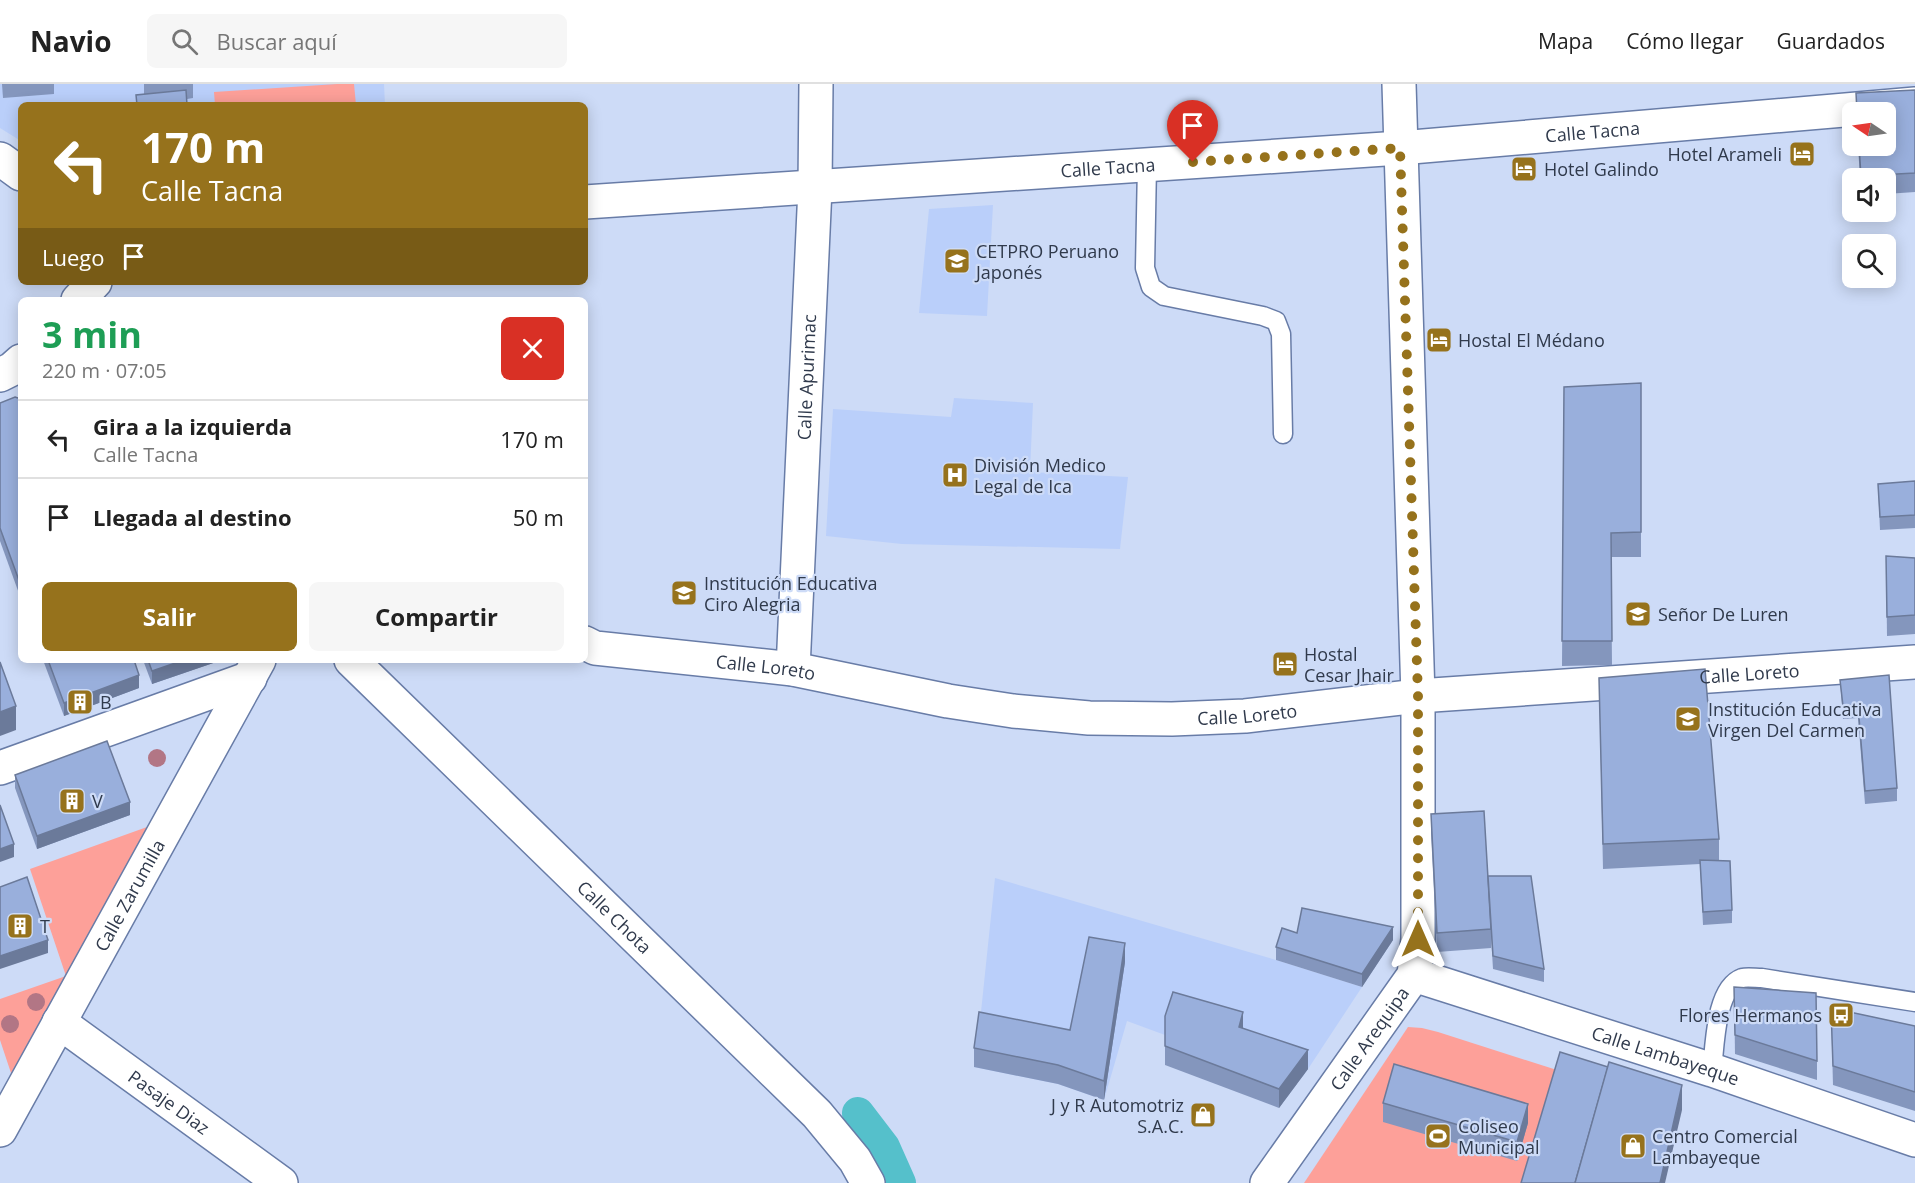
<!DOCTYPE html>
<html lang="es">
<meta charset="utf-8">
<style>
body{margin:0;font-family:"Open Sans",sans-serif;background:#f6f6f6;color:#222;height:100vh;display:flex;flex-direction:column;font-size:22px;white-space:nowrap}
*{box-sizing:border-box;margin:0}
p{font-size:20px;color:#767676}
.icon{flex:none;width:33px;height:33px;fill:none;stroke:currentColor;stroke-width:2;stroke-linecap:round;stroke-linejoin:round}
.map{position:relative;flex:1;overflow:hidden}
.side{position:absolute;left:18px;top:213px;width:570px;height:366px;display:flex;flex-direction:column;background:#fff;border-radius:9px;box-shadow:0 3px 15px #0003}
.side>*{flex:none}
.banner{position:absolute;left:18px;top:18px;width:570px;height:183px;border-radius:9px;box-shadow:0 3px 15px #0003;background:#96721c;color:#fff;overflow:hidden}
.needle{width:39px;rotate:283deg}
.tools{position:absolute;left:1842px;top:18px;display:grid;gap:12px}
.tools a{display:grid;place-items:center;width:54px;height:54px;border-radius:9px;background:#fff;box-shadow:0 3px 15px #0003;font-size:30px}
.pin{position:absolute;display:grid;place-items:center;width:51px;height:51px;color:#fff;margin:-62px -26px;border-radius:50% 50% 50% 0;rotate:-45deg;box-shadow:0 0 6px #0007}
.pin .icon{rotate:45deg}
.me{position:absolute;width:66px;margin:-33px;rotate:0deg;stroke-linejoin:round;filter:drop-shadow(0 0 4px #0008)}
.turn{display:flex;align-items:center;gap:21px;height:126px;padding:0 24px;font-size:27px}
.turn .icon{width:78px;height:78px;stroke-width:2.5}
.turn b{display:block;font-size:42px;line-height:51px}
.then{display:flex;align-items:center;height:57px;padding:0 24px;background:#0003;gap:12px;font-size:22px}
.round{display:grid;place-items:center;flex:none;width:63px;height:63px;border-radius:9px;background:#f6f6f6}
.head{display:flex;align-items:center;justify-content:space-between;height:102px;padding:0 24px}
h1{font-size:36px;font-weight:700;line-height:45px;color:#1e9e55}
.button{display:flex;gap:12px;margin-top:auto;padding:12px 24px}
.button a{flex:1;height:69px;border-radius:9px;background:#96721c;color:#fff;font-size:24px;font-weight:700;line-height:69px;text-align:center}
.button a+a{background:#f6f6f6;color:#222}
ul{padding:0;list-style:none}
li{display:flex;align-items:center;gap:18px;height:78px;padding:0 24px;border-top:2px solid #e0e0e0}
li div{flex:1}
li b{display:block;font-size:22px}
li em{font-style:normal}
header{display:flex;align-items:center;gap:36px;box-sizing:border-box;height:84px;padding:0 30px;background:#fff;border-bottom:2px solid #e0e0e0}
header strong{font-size:28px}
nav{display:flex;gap:33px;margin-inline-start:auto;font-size:21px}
.search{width:420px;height:54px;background:#f6f6f6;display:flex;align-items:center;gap:15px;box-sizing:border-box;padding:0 21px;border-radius:9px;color:#767676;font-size:22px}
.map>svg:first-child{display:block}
.built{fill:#bacffa}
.green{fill:#fda099}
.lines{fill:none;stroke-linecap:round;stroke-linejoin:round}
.canal{stroke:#55c0cb;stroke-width:32}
.service-casing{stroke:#687ca7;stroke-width:21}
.minor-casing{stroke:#687ca7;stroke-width:36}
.service{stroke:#fff;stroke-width:18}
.minor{stroke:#fff;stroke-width:33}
.tree{fill:#b27685}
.wall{fill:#8496bd}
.shaded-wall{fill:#6b7a9a}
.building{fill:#99afdc;stroke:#6b7a9a;stroke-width:1.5}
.route{stroke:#96721c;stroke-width:10;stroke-dasharray:0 18}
.labels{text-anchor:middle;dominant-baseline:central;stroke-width:4.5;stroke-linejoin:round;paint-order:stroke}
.street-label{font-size:18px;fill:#303a4c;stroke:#cddbf7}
.poi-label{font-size:18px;fill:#303a4c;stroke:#cddbf7;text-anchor:start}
</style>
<header>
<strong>Navio</strong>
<div class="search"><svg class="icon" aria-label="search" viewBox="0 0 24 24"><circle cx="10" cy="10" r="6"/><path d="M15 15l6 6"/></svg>Buscar aquí</div>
<nav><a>Mapa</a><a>Cómo llegar</a><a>Guardados</a></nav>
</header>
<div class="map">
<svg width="1915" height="1099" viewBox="0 0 1915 1099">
<rect width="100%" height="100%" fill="#cddbf7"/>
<g class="built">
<polygon points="0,0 384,0 385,21 21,21 21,57 0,44"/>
<polygon points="993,121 987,232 919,229 929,125"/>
<polygon points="954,314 1033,319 1030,388 1128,393 1120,465 902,460 826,452 833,325 951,333"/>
<polygon points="995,794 1276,876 1362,903 1308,985 1239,962 1165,951 1127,937 1104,1016 1058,1000 974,983 979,947"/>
</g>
<g class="green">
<polygon points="337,0 354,0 356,21 215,21 214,8"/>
<polygon points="147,743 12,992 0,956 0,915 66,892 30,785"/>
<polygon points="1408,943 1422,944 1438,948 1560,987 1527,1099 1304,1099"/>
</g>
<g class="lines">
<polyline class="canal" points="858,1029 884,1063 900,1099"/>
<defs>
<g id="service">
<polyline points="1147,81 1145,184 1151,203 1164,212 1263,232 1276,237 1281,250 1283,350"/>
<path d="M1712 986C1715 962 1715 904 1742 894 1747 893 1756 894 1762 894L1915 918"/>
</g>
<g id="minor">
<polyline points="0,75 21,90"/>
<path id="s1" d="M585 118 1400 64 1915 20"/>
<polyline points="78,216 95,198"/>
<polyline points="0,291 12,285 21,277"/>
<path id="s2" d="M585 559 595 564 793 585 948 617 1013 627 1089 634 1172 635 1245 632 1418 612 1915 578"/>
<path id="s3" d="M351 576 817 1030 855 1076 868 1099"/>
<path id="s4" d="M793 585 815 104 816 0"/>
<polyline points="0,684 250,594"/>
<path id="s5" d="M1414 891 1712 986 1915 1056"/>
<path id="s6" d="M59 938 281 1099"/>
<path id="s7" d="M0 1046 259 576"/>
<path id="s8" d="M1267 1099 1414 891 1418 855V612L1399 0"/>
</g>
</defs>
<use href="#service" class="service-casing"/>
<use href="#minor" class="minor-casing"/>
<use href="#service" class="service"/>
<use href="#minor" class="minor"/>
</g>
<g class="tree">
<circle cx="157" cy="674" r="9"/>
<circle cx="36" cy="918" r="9"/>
<circle cx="10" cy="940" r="9"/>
</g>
<g class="wall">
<polygon points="2,0 54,0 54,10 3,14"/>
<polygon points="144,0 193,0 193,14 187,15 187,21 136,21 136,11 144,10"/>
<polygon points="1915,6 1915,108 1886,110 1886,94 1860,94 1858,62 1886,62 1886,28 1856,28 1856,9"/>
<polygon points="1641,299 1641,473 1611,473 1612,581 1562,582 1564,303"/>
<polygon points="21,315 21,515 0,457 0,319"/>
<polygon points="1915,397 1915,444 1880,446 1878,400"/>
<polygon points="1886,472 1915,474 1915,550 1887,552"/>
<polygon points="43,576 134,576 139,604 64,632"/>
<polygon points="143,576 222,576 152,600"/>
<polygon points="1889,591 1897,704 1897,717 1865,720 1858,634 1843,635 1840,596"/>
<polygon points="1599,594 1719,755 1719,777 1732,826 1732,839 1703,841 1700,780 1603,785"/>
<polygon points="15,691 130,731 37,765 15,704"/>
<polygon points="1431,730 1488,792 1544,885 1544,898 1493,885 1491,852 1491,864 1437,868 1431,749"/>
<polygon points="1297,849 1393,856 1362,903 1276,876 1276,863"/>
<polygon points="1125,878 1104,1016 1058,1000 974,983 974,964 1070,946"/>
<polygon points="1734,903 1817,977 1817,996 1735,970"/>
<polygon points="1831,924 1915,942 1915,1027 1833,1001"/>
<polygon points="1165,932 1243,945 1308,985 1279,1024 1165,981"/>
<polygon points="1383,1019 1528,1039 1517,1077 1383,1038"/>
</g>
<g class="shaded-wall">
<polygon points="184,576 222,576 152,600 152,587"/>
<polygon points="139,591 139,604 64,632 64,619"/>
<polygon points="16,622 16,646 0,652 0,628"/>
<polygon points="130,718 130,731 37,765 37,752"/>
<polygon points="14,760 14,773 0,778 0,765"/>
<polygon points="1393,843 1393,856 1362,903 1362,890"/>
<polygon points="48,856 48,869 0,885 0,872"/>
<polygon points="1125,859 1125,878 1104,1016 1104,997"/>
<polygon points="1243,928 1243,947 1239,943"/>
<polygon points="1308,966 1308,985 1279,1024 1279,1005"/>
<polygon points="1682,1001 1682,1026 1665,1099 1660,1099"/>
<polygon points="1528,1020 1528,1039 1517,1077 1517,1058"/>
</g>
<g class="building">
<polygon points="186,6 187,21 137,21 136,11"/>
<polygon points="1915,6 1915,89 1861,92 1859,62 1886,62 1886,28 1857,28 1856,9"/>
<polygon points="1641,299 1641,448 1611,449 1612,557 1562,557 1564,303"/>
<polygon points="15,313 21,315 21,502 0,444 0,319"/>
<polygon points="1915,397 1915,431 1880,433 1878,400"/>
<polygon points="1886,472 1915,474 1915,531 1887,533"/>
<polygon points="48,576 134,576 139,591 64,619"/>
<polygon points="148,576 184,576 152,587"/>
<polygon points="0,578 16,622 0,628"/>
<polygon points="1705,585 1719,755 1603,760 1599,594"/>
<polygon points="1889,591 1897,704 1865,707 1858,621 1843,622 1840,596"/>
<polygon points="107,657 130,718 37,752 15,691"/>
<polygon points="0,721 14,760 0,765"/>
<polygon points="1484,727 1491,845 1437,849 1431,730"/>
<polygon points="1700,776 1730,777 1732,826 1703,828"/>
<polygon points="1488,792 1531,792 1544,885 1493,872"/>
<polygon points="27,793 48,856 0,872 0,803"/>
<polygon points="1302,824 1393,843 1362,890 1276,863 1282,844 1297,849"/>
<polygon points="1089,853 1125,859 1104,997 1058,981 974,964 979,928 1070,946"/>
<polygon points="1734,903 1816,909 1817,977 1735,951"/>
<polygon points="1173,908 1243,928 1239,943 1308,966 1279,1005 1165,962 1165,932"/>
<polygon points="1831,924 1915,942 1915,1008 1833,982"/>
<polygon points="1560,968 1608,983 1575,1099 1521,1099"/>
<polygon points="1609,978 1682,1001 1660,1099 1575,1099"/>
<polygon points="1394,980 1528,1020 1517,1058 1383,1019"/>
</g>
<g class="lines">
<polyline class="route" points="1193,78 1400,64 1418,612 1418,855"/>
</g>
<defs>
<symbol id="hotel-square" viewBox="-11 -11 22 22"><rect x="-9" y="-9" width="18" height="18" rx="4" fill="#96721c" stroke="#cddbf7"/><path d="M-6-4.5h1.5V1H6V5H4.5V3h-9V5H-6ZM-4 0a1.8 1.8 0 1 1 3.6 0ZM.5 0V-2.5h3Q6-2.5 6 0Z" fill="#fff"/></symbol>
<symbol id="university-square" viewBox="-11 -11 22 22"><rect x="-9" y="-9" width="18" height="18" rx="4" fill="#96721c" stroke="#cddbf7"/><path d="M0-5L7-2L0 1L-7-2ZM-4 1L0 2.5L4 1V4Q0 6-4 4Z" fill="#fff"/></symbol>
<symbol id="hospital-square" viewBox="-11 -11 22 22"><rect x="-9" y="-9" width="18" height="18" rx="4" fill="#96721c" stroke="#cddbf7"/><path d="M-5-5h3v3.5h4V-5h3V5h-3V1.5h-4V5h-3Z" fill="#fff"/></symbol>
<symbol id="school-square" viewBox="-11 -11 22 22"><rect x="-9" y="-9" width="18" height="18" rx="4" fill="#96721c" stroke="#cddbf7"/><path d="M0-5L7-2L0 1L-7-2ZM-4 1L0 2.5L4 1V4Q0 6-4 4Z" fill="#fff"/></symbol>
<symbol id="building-square" viewBox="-11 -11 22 22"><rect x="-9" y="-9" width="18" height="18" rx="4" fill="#96721c" stroke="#cddbf7"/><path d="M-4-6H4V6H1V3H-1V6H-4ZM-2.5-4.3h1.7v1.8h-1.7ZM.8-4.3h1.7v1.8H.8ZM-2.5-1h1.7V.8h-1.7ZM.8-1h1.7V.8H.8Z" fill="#fff"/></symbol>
<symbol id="bus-square" viewBox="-11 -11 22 22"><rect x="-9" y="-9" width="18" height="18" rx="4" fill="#96721c" stroke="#cddbf7"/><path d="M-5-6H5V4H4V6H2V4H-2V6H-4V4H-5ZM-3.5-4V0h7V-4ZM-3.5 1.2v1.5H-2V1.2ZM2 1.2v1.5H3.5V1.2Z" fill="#fff"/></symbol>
<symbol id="shop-square" viewBox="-11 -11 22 22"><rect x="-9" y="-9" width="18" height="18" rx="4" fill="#96721c" stroke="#cddbf7"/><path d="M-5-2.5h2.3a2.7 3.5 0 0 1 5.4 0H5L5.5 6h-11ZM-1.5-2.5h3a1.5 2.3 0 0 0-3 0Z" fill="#fff"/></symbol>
<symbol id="stadium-square" viewBox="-11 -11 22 22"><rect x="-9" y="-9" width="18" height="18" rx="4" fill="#96721c" stroke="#cddbf7"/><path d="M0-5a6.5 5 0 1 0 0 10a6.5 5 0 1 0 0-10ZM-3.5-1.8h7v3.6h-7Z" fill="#fff"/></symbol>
</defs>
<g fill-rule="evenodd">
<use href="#hotel-square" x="1787" y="55" width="30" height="30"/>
<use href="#hotel-square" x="1509" y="70" width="30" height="30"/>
<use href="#university-square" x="942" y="162" width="30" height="30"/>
<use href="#hotel-square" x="1424" y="241" width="30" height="30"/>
<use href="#hospital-square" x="940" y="376" width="30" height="30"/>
<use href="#school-square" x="669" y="494" width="30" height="30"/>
<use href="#school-square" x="1623" y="515" width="30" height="30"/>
<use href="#hotel-square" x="1270" y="565" width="30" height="30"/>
<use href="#building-square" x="65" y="603" width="30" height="30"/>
<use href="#school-square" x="1673" y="620" width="30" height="30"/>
<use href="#building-square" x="57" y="702" width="30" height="30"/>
<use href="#building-square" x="5" y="827" width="30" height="30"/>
<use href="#bus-square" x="1826" y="916" width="30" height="30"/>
<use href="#shop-square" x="1188" y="1016" width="30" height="30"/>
<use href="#stadium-square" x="1423" y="1037" width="30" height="30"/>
<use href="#shop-square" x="1618" y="1047" width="30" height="30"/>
</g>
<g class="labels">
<g class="street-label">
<text stroke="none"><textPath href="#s1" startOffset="1010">Calle Tacna</textPath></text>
<text stroke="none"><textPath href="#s1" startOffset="524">Calle Tacna</textPath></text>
<text stroke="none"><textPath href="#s4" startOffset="292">Calle Apurimac</textPath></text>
<text stroke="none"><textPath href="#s2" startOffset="183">Calle Loreto</textPath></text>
<text stroke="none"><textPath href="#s2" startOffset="1173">Calle Loreto</textPath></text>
<text stroke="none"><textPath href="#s2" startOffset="669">Calle Loreto</textPath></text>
<text stroke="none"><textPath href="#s7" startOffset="268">Calle Zarumilla</textPath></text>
<text stroke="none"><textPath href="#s3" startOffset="368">Calle Chota</textPath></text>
<text stroke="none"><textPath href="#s8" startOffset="177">Calle Arequipa</textPath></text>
<text stroke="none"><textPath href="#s5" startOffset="264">Calle Lambayeque</textPath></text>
<text stroke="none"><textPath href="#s6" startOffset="136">Pasaje Diaz</textPath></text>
</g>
<g class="poi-label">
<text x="1782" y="70" text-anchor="end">Hotel Arameli</text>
<text x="1544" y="85">Hotel Galindo</text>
<text x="976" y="167">CETPRO Peruano<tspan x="976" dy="21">Japonés</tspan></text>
<text x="1458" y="256">Hostal El Médano</text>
<text x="974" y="381">División Medico<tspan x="974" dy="21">Legal de Ica</tspan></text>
<text x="704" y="499">Institución Educativa<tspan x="704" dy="21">Ciro Alegria</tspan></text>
<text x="1658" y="530">Señor De Luren</text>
<text x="1304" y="570">Hostal<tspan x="1304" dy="21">Cesar Jhair</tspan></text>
<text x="100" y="618">B</text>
<text x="1708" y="625">Institución Educativa<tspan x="1708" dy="21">Virgen Del Carmen</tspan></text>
<text x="92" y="717">V</text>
<text x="40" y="842">T</text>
<text x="1822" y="931" text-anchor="end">Flores Hermanos</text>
<text x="1184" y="1021" text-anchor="end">J y R Automotriz<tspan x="1184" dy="21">S.A.C.</tspan></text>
<text x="1458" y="1042">Coliseo<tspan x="1458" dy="21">Municipal</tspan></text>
<text x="1652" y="1052">Centro Comercial<tspan x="1652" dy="21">Lambayeque</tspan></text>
</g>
</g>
</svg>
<div class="tools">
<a><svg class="needle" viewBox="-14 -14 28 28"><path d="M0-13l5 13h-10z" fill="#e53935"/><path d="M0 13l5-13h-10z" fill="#767676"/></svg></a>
<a><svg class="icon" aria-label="sound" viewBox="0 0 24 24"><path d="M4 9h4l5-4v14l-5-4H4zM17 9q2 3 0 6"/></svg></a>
<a><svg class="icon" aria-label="search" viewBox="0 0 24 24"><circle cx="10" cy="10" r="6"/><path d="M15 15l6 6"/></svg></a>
</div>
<div class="pin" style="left:1193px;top:78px;background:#d93025"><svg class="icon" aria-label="arrive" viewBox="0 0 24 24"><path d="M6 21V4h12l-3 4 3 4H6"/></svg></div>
<svg class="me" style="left:1418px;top:855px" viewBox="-20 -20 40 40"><path d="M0-17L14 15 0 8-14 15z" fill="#96721c" stroke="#fff" stroke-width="4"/></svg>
<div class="banner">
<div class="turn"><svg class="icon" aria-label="left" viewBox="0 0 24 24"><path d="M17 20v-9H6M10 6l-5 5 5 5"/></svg><div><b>170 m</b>Calle Tacna</div></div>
<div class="then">Luego<svg class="icon" aria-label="arrive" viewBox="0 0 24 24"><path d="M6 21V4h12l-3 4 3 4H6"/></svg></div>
</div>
<section class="side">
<div class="head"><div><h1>3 min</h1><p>220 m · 07:05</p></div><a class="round" style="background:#d93025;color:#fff"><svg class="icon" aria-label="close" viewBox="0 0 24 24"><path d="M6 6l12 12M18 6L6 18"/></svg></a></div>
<ul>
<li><svg class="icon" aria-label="left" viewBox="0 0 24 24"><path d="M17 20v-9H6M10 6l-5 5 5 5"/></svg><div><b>Gira a la izquierda</b><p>Calle Tacna</p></div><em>170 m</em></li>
<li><svg class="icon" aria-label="arrive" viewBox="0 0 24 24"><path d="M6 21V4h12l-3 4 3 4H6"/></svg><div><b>Llegada al destino</b></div><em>50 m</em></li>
</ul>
<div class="button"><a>Salir</a><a>Compartir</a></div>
</section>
</div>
